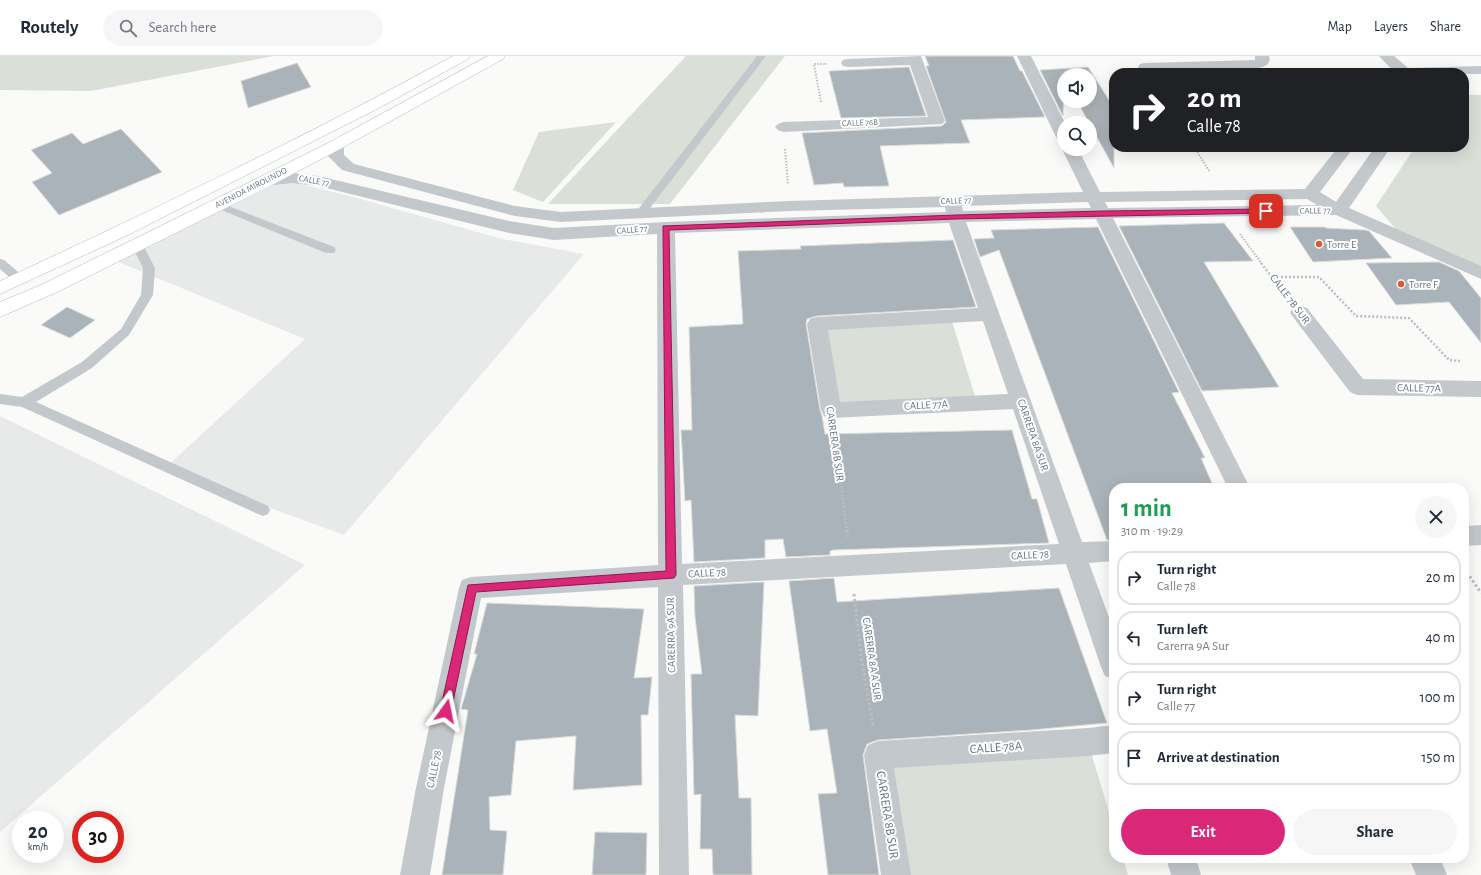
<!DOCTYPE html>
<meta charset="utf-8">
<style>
body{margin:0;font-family:"Alegreya Sans",sans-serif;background:#f6f6f7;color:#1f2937;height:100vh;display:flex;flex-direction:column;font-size:15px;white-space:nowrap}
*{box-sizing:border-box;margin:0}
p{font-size:13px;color:#747a83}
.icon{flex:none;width:22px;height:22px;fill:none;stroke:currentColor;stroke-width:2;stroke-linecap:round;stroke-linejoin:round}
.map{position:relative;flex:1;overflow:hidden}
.drawer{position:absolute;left:1109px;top:427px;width:360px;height:380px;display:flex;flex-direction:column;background:#fff;border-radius:16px;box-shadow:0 4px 16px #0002}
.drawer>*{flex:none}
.banner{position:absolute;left:1109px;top:12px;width:360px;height:84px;border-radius:16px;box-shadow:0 4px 16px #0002;background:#202124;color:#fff;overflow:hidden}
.buttons{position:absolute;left:1057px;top:12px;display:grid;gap:8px}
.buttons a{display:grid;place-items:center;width:40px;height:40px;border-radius:50%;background:#fff;box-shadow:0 4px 16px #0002;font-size:20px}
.speed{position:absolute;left:12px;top:755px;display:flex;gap:8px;font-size:20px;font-weight:700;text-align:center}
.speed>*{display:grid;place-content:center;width:52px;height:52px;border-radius:50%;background:#fff;box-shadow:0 4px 16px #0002;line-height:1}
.speed small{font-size:10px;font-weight:400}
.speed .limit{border:6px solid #d22;background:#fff;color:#111}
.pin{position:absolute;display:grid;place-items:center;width:34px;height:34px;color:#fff;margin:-17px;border-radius:8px;box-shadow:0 2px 6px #0006}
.me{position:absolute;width:44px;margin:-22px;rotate:12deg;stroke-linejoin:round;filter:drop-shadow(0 0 3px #0008)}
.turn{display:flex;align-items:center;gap:14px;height:84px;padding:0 12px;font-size:18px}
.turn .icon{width:52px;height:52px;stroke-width:2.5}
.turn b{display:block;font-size:28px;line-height:34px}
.round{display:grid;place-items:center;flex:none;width:42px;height:42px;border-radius:21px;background:#f6f6f7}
.overview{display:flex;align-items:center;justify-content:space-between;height:68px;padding:0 12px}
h1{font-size:24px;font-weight:700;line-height:30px;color:#1e9e55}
.primary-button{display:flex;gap:8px;margin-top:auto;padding:8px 12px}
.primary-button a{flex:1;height:46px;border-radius:24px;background:#db2777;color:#fff;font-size:16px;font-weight:700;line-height:46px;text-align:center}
.primary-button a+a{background:#f6f6f7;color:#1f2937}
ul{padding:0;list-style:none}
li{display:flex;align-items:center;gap:12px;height:54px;margin:0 8px 6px;padding:0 4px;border:2px solid #e0e1e3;border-radius:16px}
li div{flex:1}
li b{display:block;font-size:15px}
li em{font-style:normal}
header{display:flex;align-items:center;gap:24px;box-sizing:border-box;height:56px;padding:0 20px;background:#fff;border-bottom:1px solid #e0e1e3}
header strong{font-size:19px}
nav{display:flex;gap:22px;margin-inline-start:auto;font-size:14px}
.search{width:280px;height:36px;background:#f6f6f7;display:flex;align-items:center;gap:10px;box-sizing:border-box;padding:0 14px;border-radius:22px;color:#747a83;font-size:15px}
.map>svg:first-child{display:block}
.built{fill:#e8e9e9}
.green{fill:#dadfd7}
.building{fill:#aab3b9;stroke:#dcdcda}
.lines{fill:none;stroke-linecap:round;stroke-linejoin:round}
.primary-casing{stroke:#b5babe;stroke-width:1}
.path-far2{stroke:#bbbfc2;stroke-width:2;stroke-dasharray:1.5 1.5;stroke-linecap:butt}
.path-far1{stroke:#bbbfc2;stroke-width:2.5;stroke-dasharray:2 2;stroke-linecap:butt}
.path{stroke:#bbbfc2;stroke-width:3;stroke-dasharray:2.5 2.5;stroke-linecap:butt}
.lane{fill:#c3c8cc;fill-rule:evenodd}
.street{fill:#c3c8cc;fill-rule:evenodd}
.primary{fill:#fff;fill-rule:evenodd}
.route{fill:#db2777;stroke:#8e194d}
.poi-dot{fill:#e4572e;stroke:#fff;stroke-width:1.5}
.labels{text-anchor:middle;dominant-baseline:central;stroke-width:4;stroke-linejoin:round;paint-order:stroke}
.far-street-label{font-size:9px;fill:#657683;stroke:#fff}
.poi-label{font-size:11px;fill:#657683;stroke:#fff;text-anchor:start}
.street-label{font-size:11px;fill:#657683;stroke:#fff}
.near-street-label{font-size:13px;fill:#657683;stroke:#fff}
</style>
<header>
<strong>Routely</strong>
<div class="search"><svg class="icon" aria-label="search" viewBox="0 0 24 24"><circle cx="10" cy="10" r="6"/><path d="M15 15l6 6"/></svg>Search here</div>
<nav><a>Map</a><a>Layers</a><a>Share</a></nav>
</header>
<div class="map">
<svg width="1481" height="819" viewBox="0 0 1481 819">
<rect width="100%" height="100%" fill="#fafaf8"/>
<g class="built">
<polygon points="285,124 357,142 502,183 584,198 344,479 164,413 305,283 116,205"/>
<polygon points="0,360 305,509 0,776"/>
</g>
<g class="green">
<polygon points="0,0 274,0 91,35 0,34"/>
<polygon points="686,0 785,0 670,148 548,148"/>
<polygon points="1464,39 1481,39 1481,212 1400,178 1376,150 1415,91 1464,91"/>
<polygon points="616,66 543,146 513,134 539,76"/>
<polygon points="951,262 977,347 831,354 817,268"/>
<polygon points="1088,686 1114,773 1114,802 1123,802 1128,819 896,819 878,699"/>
</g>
<g class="building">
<polygon points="925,0 1013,0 1020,15 1022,15 1045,61 961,64 970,87 880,90 889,130 844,131 843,127 814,129 802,77 942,70 946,66 926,10 929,10"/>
<polygon points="297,7 311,31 248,52 241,25"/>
<polygon points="909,11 926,60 841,62 829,15"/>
<polygon points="1088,11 1114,52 1114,112 1077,45 1090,45 1090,19 1064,19 1063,60 1040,14"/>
<polygon points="121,73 162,116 59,159 32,126 52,117 31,94 72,77 83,88"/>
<polygon points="1224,167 1253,205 1204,206 1279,331 1202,335 1119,170"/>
<polygon points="1098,171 1179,336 1172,337 1205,402 1201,402 1214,432 1114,432 1114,484 1107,484 999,194 980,201 974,183 994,182 991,174"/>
<polygon points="1290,171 1325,171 1326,172 1365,174 1369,175 1392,202 1313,206"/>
<polygon points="953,184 976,251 817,260 807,263 806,268 820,354 822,360 825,378 1012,374 1032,443 1037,443 1049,487 833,494 830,495 830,499 786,501 783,483 765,484 765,502 694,506 691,444 685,445 681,374 692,374 689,271 743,268 738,195 801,193 800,190"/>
<polygon points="1439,206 1459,215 1481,242 1481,287 1449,246 1396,249 1366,207"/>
<polygon points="67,251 95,264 70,282 41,269"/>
<polygon points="834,522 837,546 1059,532 1107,667 1031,674 878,684 867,688 863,699 879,819 828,819 818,738 837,737 827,673 810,675 789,525"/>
<polygon points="764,526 758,660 735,659 739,742 751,742 752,819 713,819 712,793 700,793 701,738 694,739 691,618 702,618 695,561 694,530"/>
<polygon points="487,547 644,553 634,622 652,621 648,659 641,659 642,729 573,734 576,680 516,685 511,739 489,741 490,774 507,775 503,819 442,819 468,654 461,653 477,598 474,598"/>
<polygon points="595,776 647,777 646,819 592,819"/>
</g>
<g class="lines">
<defs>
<g id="primary">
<path d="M453 0H470L468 3 377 53 128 179 0 238V225C153 154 305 81 453 0Z"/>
<polygon points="488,0 505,0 503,3 342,92 272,129 55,237 0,261 0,246 41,229 260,121 330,86"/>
</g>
</defs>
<use href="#primary" class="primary-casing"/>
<g class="path-far2">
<polyline points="821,46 814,8 827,8"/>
<polyline points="1194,91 1210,116"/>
<polyline points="785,93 788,128"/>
<polyline points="1240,178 1262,208"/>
</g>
<g class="path-far1">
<polyline points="1261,207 1285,238"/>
<polyline points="1273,221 1319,221 1356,260 1409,262 1449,304 1460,305"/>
<polyline points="834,379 847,475"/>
</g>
<g class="path">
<polyline points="847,474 848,481"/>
<polyline points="1464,512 1481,537"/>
<polyline points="854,538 861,600 873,669"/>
</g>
<g class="lane">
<polygon points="757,0 766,0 644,160 636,160 635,158 636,156"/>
<polygon points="218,146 334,191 336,194 334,197 326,197 214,151 213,149 214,147"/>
<polygon points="137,184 141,185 155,212 153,239 129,279 92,312 36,346 268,450 270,454 268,458 263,460 258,458 22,351 0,348 0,338 22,341 82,306 121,273 141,239 143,212 131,188 133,185"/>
<polygon points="0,203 4,204 23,220 25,223 23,226 15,226 0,213"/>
</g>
<g class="street">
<polygon points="921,0 945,65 942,68 783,76 778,74 775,71 778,68 783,66 928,61 910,9 848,11 843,10 841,7 843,4 848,3"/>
<polygon points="1017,0 1031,0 1065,67 1064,86 1058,84 1056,81"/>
<path d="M1255 0H1269C1272 8 1264 11 1258 12L1154 15 1155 17H1141L1138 11 1140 8 1145 7 1255 4Z"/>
<polygon points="1379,0 1394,0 1408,12 1481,10 1481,18 1395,17"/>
<path d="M336 84 342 86 344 89V99L354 108 515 150 561 156 790 145 1083 136 1062 93 1064 90V93H1078L1100 136 1305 133 1338 91H1354L1320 136 1336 146 1375 91H1391L1349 152 1481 210V223L1336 159 1113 162 1250 432H1228L1096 163 966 166 1082 486 1114 485V505L1089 507 1114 575V623L1105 620 1101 611 1066 508 683 529 689 819H659L658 531 481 542 444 732 430 819H400L416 732 459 532 462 524 471 521 658 509 657 178 554 184 509 177 318 130 292 127 266 130 260 129 258 125 260 121 292 117 318 120 509 165 554 172 666 166 946 156 945 151 790 155 561 166 515 160 342 114 328 100V89L330 86ZM1307 143 1317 149 1108 152 1105 146ZM1088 146 1091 152 963 155 962 150ZM949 167 978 252 817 261 810 263 807 268 821 354 824 360 831 362 1013 353 1059 488 682 508 675 177ZM983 265 1008 338 840 346 828 274Z"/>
<polygon points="1300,250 1307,252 1363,323 1481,325 1481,341 1357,339 1350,336 1290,257 1293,252"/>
<polygon points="1481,469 1481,489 1464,490 1464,470"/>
<polygon points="1114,669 1114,697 1088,700 894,712 911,819 881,819 864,699 868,689 878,685 1088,672"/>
<polygon points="1166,802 1196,802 1201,819 1171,819"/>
<polygon points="1409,802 1440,802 1447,819 1416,819"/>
</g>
<use href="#primary" class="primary"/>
</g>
<polygon class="route" points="1266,153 1270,155 1269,157 956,163 669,174 676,519 674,522 476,536 451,655 450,659 446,661 442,659 440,655 468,529 666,515 663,170 956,159 1102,155"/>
<g class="poi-dot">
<circle cx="1319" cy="188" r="4"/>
<circle cx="1401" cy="228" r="4"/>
</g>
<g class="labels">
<g class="far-street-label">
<text transform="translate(860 67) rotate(-2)">CALLE 76B</text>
<text transform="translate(314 125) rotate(10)">CALLE 77</text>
<text transform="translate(251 132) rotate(-27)">AVENIDA MIROLINDO</text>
<text transform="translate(956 145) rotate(-2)">CALLE 77</text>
<text transform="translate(1315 155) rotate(-1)">CALLE 77</text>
<text transform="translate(632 174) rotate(-5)">CALLE 77</text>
</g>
<g class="poi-label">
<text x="1327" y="188">Torre E</text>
<text x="1409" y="228">Torre F</text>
</g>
<g class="street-label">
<text transform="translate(1290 243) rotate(53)">CALLE 7B SUR</text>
<text transform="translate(1419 332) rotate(1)">CALLE 77A</text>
<text transform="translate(926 349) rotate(-3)">CALLE 77A</text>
<text transform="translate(1033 379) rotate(71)">CARRERA 8A SUR</text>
<text transform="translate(835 388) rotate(82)">CARRERA 8B SUR</text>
<text transform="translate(1030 499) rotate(-3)">CALLE 78</text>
<text transform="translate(707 517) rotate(-3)">CALLE 78</text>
<text transform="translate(671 579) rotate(-91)">CARERRA 9A SUR</text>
<text transform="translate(872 603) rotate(82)">CARERRA 8A A SUR</text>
<text transform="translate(434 713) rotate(-78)">CALLE 78</text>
</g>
<g class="near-street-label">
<text transform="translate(996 692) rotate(-4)">CALLE 78A</text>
<text transform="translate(887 759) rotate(81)">CARRERA 8B SUR</text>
</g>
</g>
</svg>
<div class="buttons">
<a><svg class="icon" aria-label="sound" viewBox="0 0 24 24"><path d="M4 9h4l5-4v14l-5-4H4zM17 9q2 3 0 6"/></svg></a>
<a><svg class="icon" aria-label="search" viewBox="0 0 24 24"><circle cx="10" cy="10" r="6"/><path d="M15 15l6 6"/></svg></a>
</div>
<div class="speed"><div>20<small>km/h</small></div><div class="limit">30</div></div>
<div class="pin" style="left:1266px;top:155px;background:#d93025"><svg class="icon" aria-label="arrive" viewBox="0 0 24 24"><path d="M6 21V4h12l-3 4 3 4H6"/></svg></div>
<svg class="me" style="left:446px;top:655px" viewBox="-20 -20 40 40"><path d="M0-17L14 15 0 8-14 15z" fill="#db2777" stroke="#fff" stroke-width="4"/></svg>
<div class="banner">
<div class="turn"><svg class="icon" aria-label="right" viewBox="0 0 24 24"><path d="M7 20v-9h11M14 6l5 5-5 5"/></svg><div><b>20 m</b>Calle 78</div></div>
</div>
<section class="drawer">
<div class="overview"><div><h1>1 min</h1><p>310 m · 19:29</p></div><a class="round"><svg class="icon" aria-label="close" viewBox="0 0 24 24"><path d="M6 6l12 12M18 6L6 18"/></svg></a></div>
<ul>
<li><svg class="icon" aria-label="right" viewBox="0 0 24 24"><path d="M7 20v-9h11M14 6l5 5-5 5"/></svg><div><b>Turn right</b><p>Calle 78</p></div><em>20 m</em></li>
<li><svg class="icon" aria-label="left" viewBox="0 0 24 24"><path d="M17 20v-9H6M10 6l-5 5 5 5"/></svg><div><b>Turn left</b><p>Carerra 9A Sur</p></div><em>40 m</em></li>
<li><svg class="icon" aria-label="right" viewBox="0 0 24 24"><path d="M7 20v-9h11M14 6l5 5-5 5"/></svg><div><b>Turn right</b><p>Calle 77</p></div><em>100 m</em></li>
<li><svg class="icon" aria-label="arrive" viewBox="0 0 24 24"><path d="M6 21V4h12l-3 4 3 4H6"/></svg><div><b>Arrive at destination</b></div><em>150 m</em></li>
</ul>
<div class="primary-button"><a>Exit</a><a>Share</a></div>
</section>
</div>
